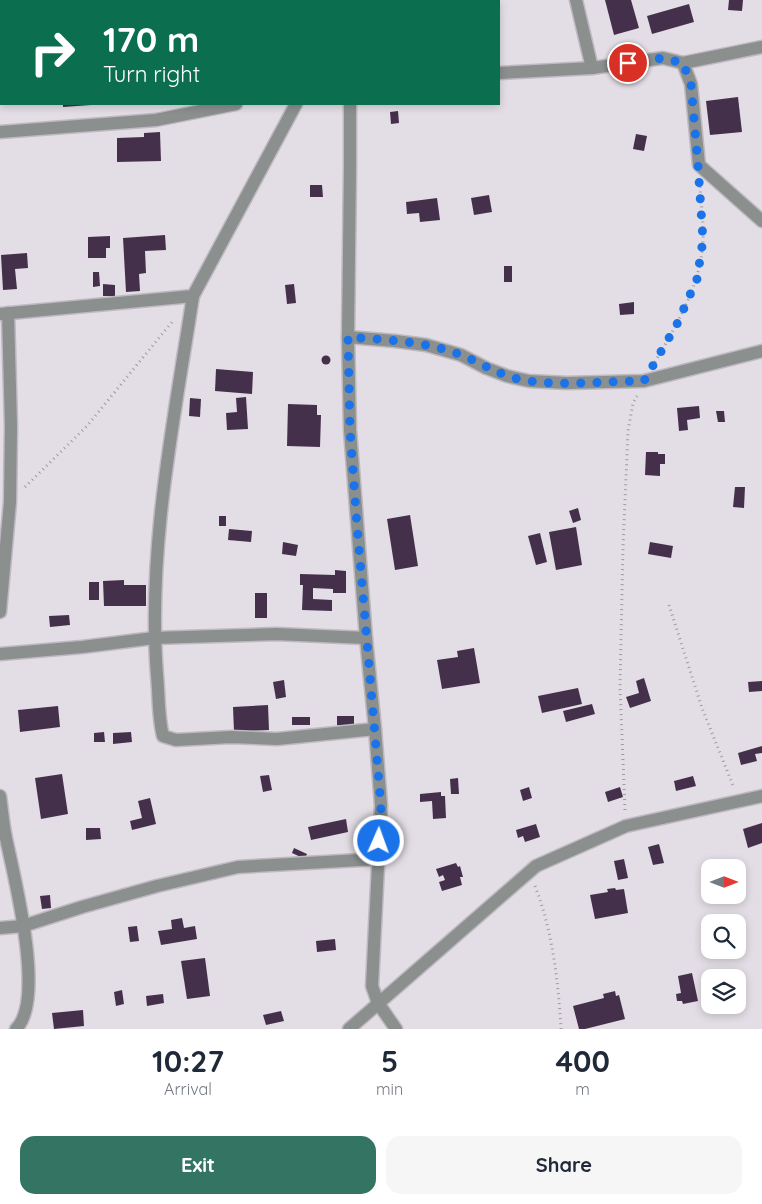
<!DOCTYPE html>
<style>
body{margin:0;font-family:Quicksand,sans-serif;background:#f6f6f7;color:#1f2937;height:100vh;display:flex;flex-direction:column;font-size:19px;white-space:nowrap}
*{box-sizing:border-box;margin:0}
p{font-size:16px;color:#747a83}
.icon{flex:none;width:28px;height:28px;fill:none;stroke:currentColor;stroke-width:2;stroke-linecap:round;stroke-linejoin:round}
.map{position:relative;height:1029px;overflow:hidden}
.panel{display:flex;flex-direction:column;background:#fff;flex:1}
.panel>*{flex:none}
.top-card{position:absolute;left:0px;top:0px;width:500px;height:105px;box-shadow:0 2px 8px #0003;background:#0b6e4f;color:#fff;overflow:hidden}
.needle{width:32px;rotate:90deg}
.fabs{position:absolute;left:701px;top:859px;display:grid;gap:10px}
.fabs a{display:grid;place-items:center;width:45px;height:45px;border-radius:10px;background:#fff;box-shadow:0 2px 8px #0003;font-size:25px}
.pin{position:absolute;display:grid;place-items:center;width:42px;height:42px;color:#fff;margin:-21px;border:2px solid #fff;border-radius:50%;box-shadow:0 1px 5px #0007}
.me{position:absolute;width:55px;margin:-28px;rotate:2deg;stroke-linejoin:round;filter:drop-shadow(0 0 4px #0008)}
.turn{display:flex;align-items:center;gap:18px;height:105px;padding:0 20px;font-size:22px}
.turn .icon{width:65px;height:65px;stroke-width:2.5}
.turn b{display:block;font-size:35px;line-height:42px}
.eta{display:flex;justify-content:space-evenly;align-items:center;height:85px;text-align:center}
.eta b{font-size:30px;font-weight:700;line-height:35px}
.action{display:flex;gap:10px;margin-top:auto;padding:10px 20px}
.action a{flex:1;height:58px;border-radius:15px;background:#337463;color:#fff;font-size:20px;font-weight:700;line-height:58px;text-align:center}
.action a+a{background:#f6f6f7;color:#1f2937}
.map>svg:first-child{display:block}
.building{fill:#45304c}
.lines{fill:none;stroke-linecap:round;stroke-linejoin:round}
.minor-casing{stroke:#bebac0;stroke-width:15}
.path{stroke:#9e9aa0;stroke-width:3;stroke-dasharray:1 4;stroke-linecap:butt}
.minor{stroke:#8b8f8e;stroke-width:12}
.route{stroke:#1a73e8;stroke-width:9;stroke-dasharray:0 16.2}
</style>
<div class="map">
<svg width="762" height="1029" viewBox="0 0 762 1029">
<rect width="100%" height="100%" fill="#e3dee5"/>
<g class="building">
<polygon points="605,0 631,0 639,28 614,35"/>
<polygon points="729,0 743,0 742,11 728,10"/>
<polygon points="689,4 694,22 652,34 647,16"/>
<polygon points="738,97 742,132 710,135 706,101"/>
<polygon points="63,104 91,104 91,105 63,107"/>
<polygon points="398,111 399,123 391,124 390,112"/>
<polygon points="160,132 161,161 117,162 117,138 144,137 144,133"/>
<polygon points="636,134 647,136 644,151 633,149"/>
<polygon points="310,185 322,185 323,197 310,197"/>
<polygon points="489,195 492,212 474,215 471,198"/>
<polygon points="437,198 440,220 420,222 419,213 407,214 406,202"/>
<polygon points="165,235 166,250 145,251 146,273 139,274 140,291 126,292 123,238"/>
<polygon points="110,236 110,248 106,248 106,258 88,258 88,237"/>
<polygon points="27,253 28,268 15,269 17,289 3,290 1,255"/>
<rect x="504" y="266" width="8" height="16"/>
<polygon points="93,272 99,272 100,286 93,287"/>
<polygon points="103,284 115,285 115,296 103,296"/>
<polygon points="294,284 296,303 287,304 285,285"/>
<polygon points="634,302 634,314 620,315 619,304"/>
<circle cx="326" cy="360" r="4.5"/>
<polygon points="216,369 253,372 252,394 215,391"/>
<polygon points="246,397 248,429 227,430 226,413 237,412 236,398"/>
<polygon points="190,398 201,399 200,417 189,416"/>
<polygon points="288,404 317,405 317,415 321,415 320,447 287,446"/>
<polygon points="699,406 700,418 687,420 688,430 679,431 677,408"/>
<polygon points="716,411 724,411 725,422 718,422"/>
<polygon points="646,452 658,452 658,454 665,454 665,464 660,464 660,476 645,475"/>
<polygon points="735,487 745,487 744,508 733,507"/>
<polygon points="578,508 581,520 573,523 569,511"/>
<polygon points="410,515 418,566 395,570 387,519"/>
<rect x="219" y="516" width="7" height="10"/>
<polygon points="576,527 582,565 556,570 549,532"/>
<polygon points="229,529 252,531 251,542 228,540"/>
<polygon points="540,533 547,562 536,565 528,536"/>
<polygon points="283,542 298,545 296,556 282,554"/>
<polygon points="650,542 673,546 671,558 648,554"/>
<polygon points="335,570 346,571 346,593 333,593 333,589 313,588 313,599 332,600 332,611 302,610 303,585 300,585 300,574 335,575"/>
<polygon points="124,580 124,585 146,585 146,606 104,606 103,581"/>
<rect x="89" y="582" width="10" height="18"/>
<rect x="255" y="593" width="12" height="25"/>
<polygon points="69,615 70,625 50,627 49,616"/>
<polygon points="474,648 480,683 442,689 437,660 458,657 457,651"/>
<polygon points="644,678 651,701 630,708 626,697 639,693 636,681"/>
<polygon points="284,680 286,697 276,699 273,682"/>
<polygon points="762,681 762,691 749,692 748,682"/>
<polygon points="578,688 582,704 542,713 538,696"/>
<polygon points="592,704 595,714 566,722 563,711"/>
<polygon points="268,705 269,730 234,732 233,707"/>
<polygon points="58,706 60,727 20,732 18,710"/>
<rect x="337" y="716" width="17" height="9"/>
<rect x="292" y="717" width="18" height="8"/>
<polygon points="104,732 105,742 94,742 94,733"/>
<polygon points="131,732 132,742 113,744 113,733"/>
<polygon points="762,746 762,753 755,754 757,761 741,765 738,753"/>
<polygon points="62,774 68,814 41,819 35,778"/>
<polygon points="269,775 272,790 263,792 260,776"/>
<polygon points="693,776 696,786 676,791 674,781"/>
<polygon points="458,778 459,794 451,794 450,779"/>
<polygon points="529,787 532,798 523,801 520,790"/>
<polygon points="620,787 623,797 608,802 605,792"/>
<polygon points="441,792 441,796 445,796 446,818 433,819 432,801 420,802 420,794"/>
<polygon points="150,798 156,824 132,830 130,821 142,818 138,801"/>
<polygon points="346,819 348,832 311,840 308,827"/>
<polygon points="762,823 762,843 748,848 743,829"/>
<polygon points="536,824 540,837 525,842 523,836 518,838 516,830"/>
<polygon points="86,828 100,828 101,839 86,840"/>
<polygon points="659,844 664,863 653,865 648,847"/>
<polygon points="294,848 307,854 305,859 292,853"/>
<polygon points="624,859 628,878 618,880 614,861"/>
<polygon points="456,863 458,867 460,866 463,877 460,877 462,885 442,891 439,882 445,880 443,875 439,877 436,869"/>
<polygon points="615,888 616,890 624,889 628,913 595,919 590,895 608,892 607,889"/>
<polygon points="50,895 51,908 42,909 40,896"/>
<polygon points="182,918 184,928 195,926 197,939 161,945 158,931 172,929 171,920"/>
<polygon points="137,926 139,941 130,942 128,927"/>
<polygon points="335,939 336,950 317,952 316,941"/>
<polygon points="205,958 210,996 187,999 181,961"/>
<polygon points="692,973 698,1001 683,1004 682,1001 677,1001 676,994 681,993 678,976"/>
<polygon points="122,990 124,1004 116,1006 114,992"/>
<polygon points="615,991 616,996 619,995 625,1019 585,1029 579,1029 573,1006 604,998 603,994"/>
<polygon points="163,994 164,1003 147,1006 146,996"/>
<polygon points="83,1010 84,1026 54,1029 52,1013"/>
<polygon points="281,1011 284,1021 266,1025 263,1015"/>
</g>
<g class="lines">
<defs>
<g id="minor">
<polyline points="342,0 343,1"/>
<polyline points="576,0 592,68"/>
<polyline points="683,63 762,47"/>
<polyline points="499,73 592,68 663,58 683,63 691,84 699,165 762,221"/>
<polyline points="350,104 350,168 348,337 350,430 366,638 375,729 381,805 372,986 378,1003 396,1029"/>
<polyline points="0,132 156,120 236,104"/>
<path d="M193 296C174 420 147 550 157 675 159 695 158 717 163 736L176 740 231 737 277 739 375 729"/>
<polyline points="0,314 193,296 296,104"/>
<polyline points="348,337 395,341 426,345 461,355 486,368 507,376 529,381 567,383 644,381 762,351"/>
<polyline points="0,612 10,502 11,426 8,313"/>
<polyline points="0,654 82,647 154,638 276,634 366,638"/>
<path d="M0 796C2 810 3 824 6 838 14 877 46 1000 16 1029"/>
<polyline points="0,928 23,926 82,907 157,886 238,867 378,859"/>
<polyline points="349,1029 536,866 626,826 762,796"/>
</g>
</defs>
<use href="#minor" class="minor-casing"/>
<g class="path">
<path d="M655 362C677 324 701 285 703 240 704 223 701 204 700 186"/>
<polyline points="25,487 87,426 172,322"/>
<polyline points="669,605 702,708 734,788"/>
<polyline points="625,810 620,687 623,547 628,431 633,403 637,396"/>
<path d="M535 886C553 933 558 980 561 1029"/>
</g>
<use href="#minor" class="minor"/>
</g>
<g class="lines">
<path class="route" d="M379 841 381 806 357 525 350 430 348 337C385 340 426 341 461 355 486 365 501 377 529 381 567 386 606 381 644 381L677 324 697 279 703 240 698 165 691 84 683 63 663 58 628 63"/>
</g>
</svg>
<div class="fabs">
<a><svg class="needle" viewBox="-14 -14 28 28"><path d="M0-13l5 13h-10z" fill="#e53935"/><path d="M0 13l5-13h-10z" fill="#747a83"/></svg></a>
<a><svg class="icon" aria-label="search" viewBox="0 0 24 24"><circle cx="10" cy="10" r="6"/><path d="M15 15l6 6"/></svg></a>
<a><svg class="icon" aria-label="layers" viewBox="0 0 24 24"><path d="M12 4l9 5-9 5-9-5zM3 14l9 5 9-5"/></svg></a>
</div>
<div class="pin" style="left:628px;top:63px;background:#d93025"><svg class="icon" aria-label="arrive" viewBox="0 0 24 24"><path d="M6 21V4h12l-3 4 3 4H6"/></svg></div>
<svg class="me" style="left:379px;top:841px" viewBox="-20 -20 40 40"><circle r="17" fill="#1a73e8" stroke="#fff" stroke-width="3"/><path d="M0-11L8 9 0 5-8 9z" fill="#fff"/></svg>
<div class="top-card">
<div class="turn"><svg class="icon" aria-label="right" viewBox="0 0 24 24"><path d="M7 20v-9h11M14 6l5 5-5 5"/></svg><div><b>170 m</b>Turn right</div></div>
</div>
</div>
<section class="panel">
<div class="eta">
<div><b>10:27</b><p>Arrival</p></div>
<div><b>5</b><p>min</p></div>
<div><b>400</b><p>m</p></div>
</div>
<div class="action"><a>Exit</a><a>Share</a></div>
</section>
